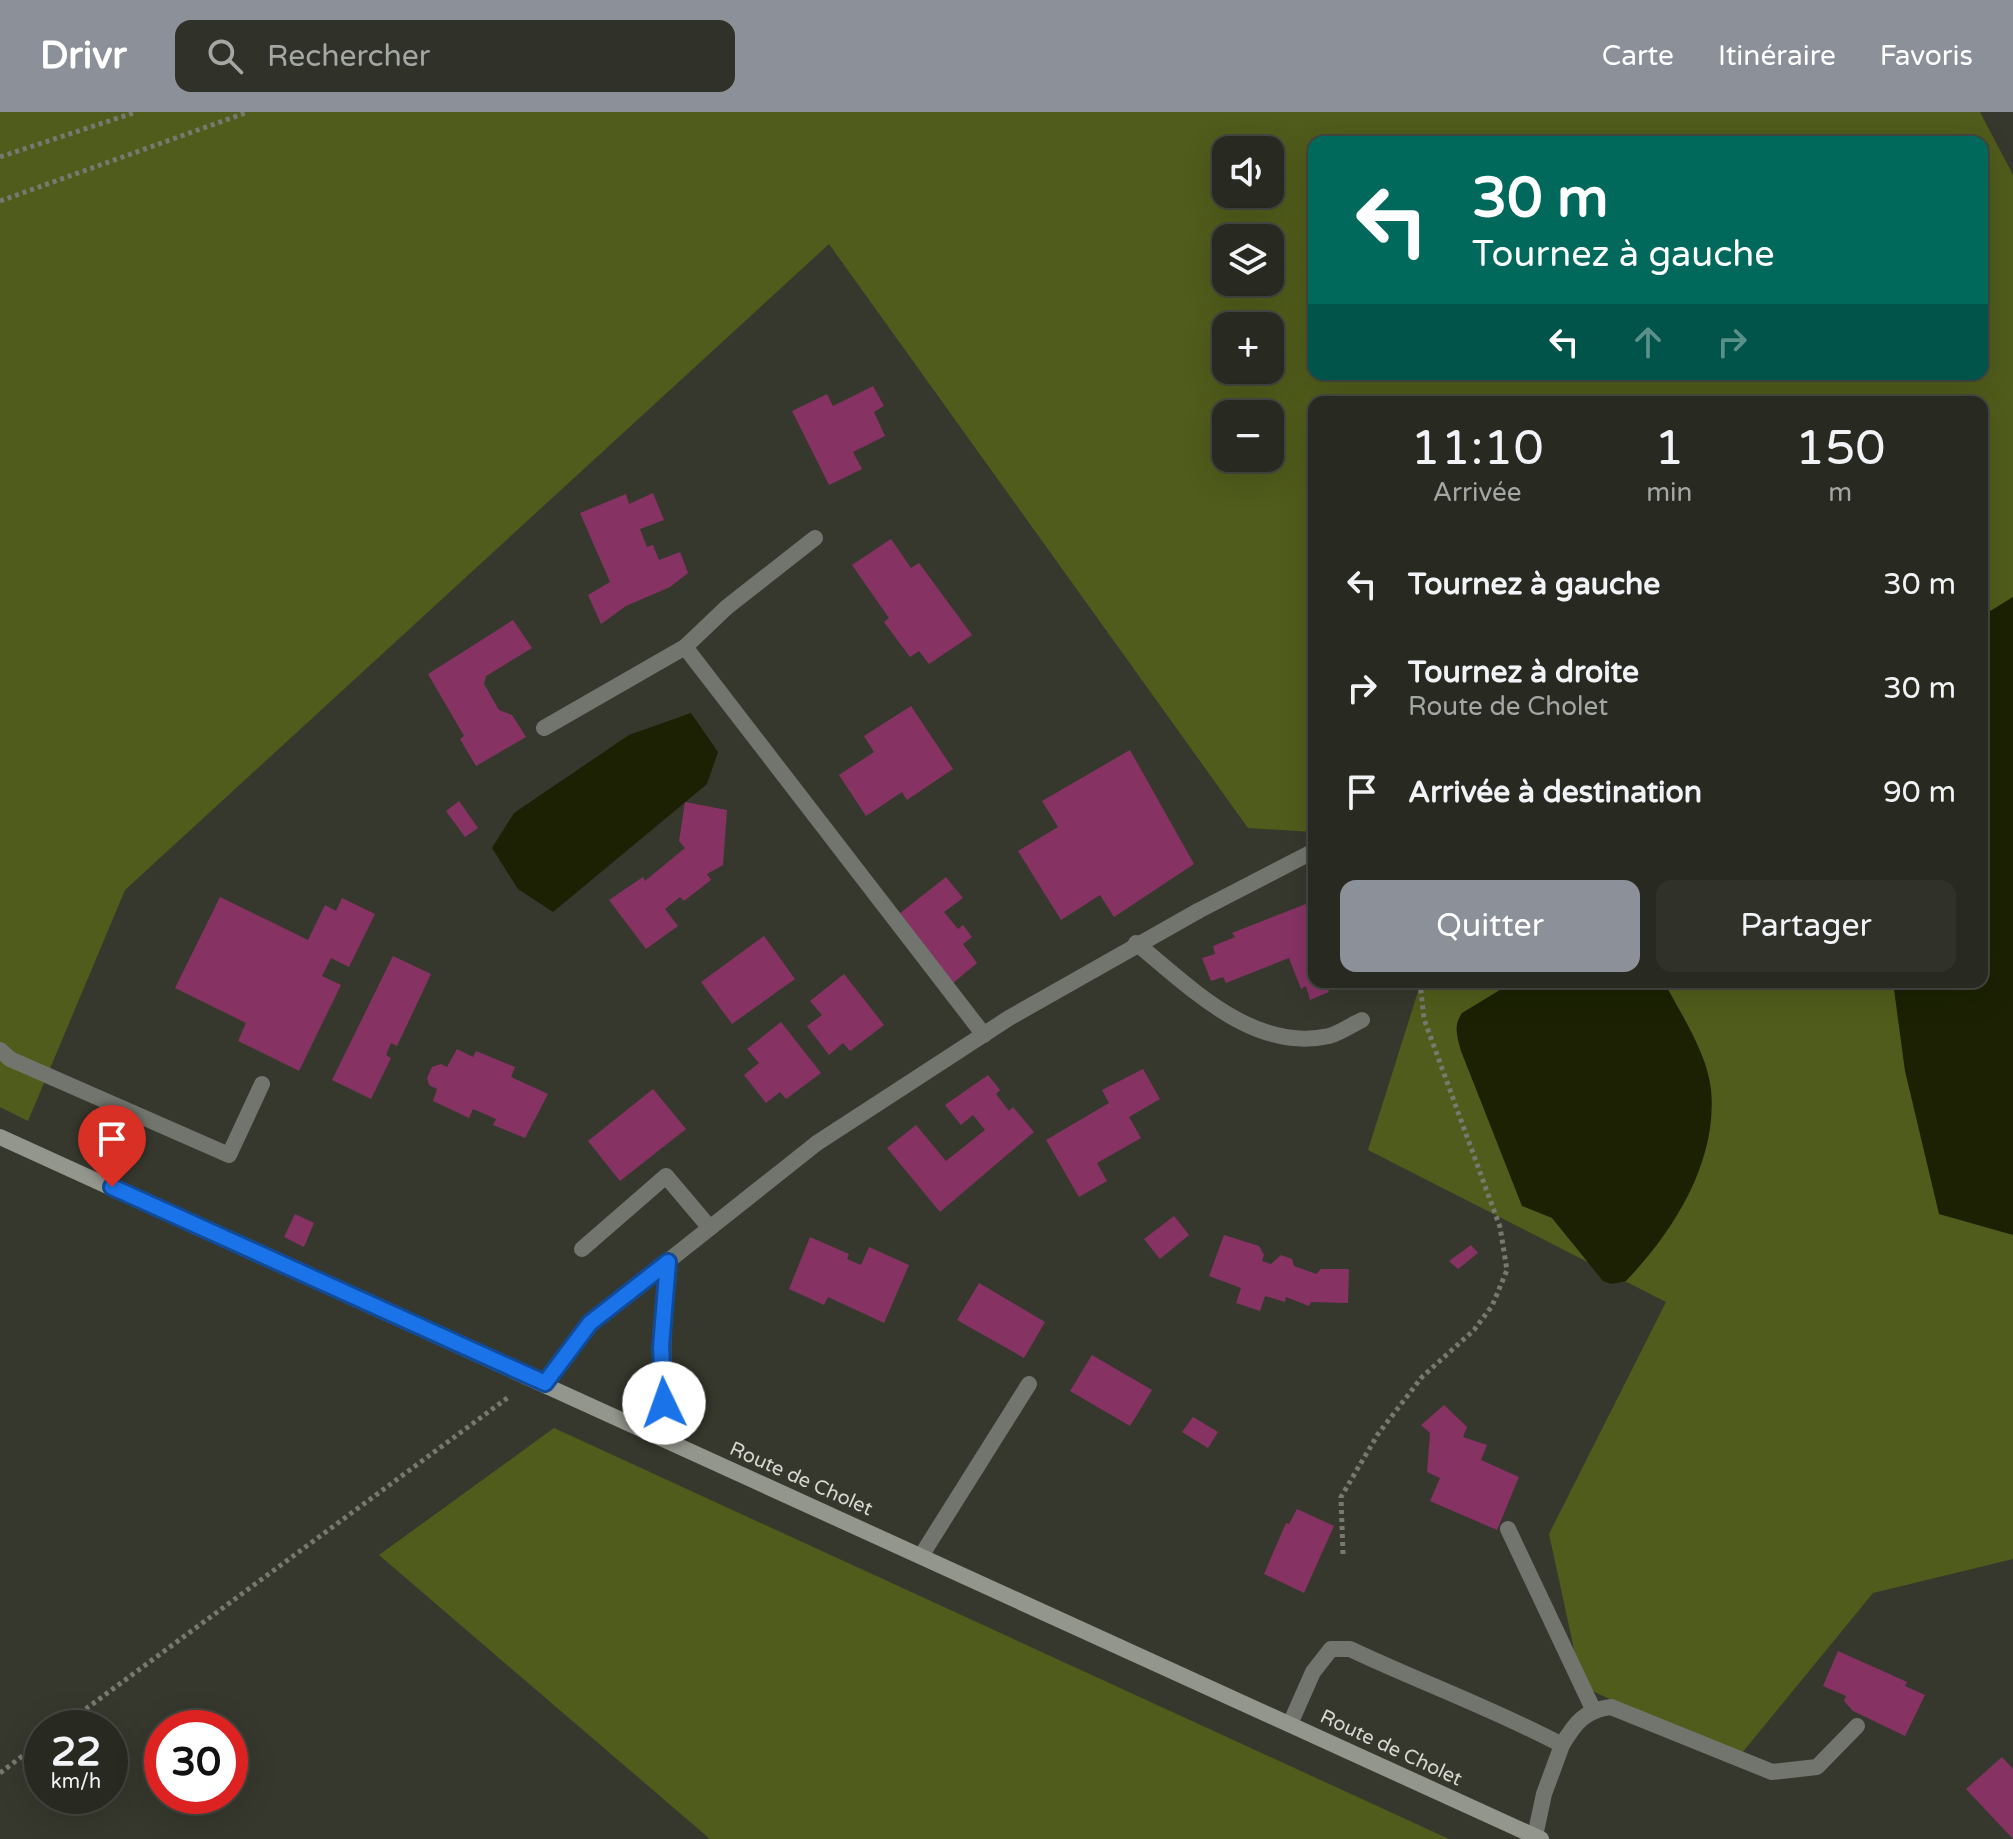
<!DOCTYPE html>
<html lang="fr">
<meta charset="utf-8">
<style>
body{margin:0;font-family:"Varela Round",sans-serif;background:#30322a;color:#f1f3f6;height:100vh;display:flex;flex-direction:column;font-size:30px;white-space:nowrap}
*{box-sizing:border-box;margin:0}
p{font-size:26px;color:#a5a7a5}
.icon{flex:none;width:44px;height:44px;fill:none;stroke:currentColor;stroke-width:2;stroke-linecap:round;stroke-linejoin:round}
.map{position:relative;flex:1;overflow:hidden}
.panel{position:absolute;left:1308px;top:284px;width:680px;height:592px;display:flex;flex-direction:column;background:#282a22;border-radius:16px;box-shadow:0 8px 32px #0002,0 0 0 2px #444640}
.panel>*{flex:none}
.guide{position:absolute;left:1308px;top:24px;width:680px;height:244px;border-radius:16px;box-shadow:0 8px 32px #0002,0 0 0 2px #444640;background:#00695c;color:#fff;overflow:hidden}
.controls{position:absolute;left:1212px;top:24px;display:grid;gap:16px}
.controls a{display:grid;place-items:center;width:72px;height:72px;border-radius:16px;background:#282a22;box-shadow:0 8px 32px #0002,0 0 0 2px #444640;font-size:40px}
.speed{position:absolute;left:24px;top:1598px;display:flex;gap:16px;font-size:40px;font-weight:700;text-align:center}
.speed>*{display:grid;place-content:center;width:104px;height:104px;border-radius:50%;background:#282a22;box-shadow:0 8px 32px #0002,0 0 0 2px #444640;line-height:1}
.speed small{font-size:20px;font-weight:400}
.speed .limit{border:12px solid #d22;background:#fff;color:#111}
.pin{position:absolute;display:grid;place-items:center;width:68px;height:68px;color:#fff;margin:-82px -34px;border-radius:50% 50% 50% 0;rotate:-45deg;box-shadow:0 0 8px #0007}
.pin .icon{rotate:45deg}
.me{position:absolute;width:88px;margin:-44px;rotate:357deg;stroke-linejoin:round;filter:drop-shadow(0 0 6px #0008)}
.turn{display:flex;align-items:center;gap:28px;height:168px;padding:0 32px;font-size:36px}
.turn .icon{width:104px;height:104px;stroke-width:2.5}
.turn b{display:block;font-size:56px;line-height:68px}
.lanes{display:flex;align-items:center;height:76px;padding:0 32px;background:#0003;justify-content:center;gap:40px;direction:ltr}
.lanes .off{opacity:.35}
.eta{display:flex;justify-content:space-evenly;align-items:center;height:136px;text-align:center}
.eta b{font-size:48px;font-weight:600;line-height:56px}
.cta{display:flex;gap:16px;margin-top:auto;padding:16px 32px}
.cta a{flex:1;height:92px;border-radius:16px;background:#8c9099;color:#fff;font-size:32px;font-weight:600;line-height:92px;text-align:center}
.cta a+a{background:#30322a;color:#f1f3f6}
ul{padding:0;list-style:none}
li{display:flex;align-items:center;gap:24px;height:104px;padding:0 32px}
li div{flex:1}
li b{display:block;font-size:30px}
li em{font-style:normal}
header{display:flex;align-items:center;gap:48px;box-sizing:border-box;height:112px;padding:0 40px;background:#8c9099;color:#fff}
header strong{font-size:38px}
nav{display:flex;gap:44px;margin-inline-start:auto;font-size:28px}
.search{width:560px;height:72px;background:#30322a;display:flex;align-items:center;gap:20px;box-sizing:border-box;padding:0 28px;border-radius:16px;color:#a5a7a5;font-size:30px}
.map>svg:first-child{display:block}
.green{fill:#505c1b;fill-rule:evenodd}
.water{fill:#1b2102}
.building{fill:#863364}
.lines{fill:none;stroke-linecap:round;stroke-linejoin:round}
.path{stroke:#777970;stroke-width:5;stroke-dasharray:4 4;stroke-linecap:butt}
.lane{stroke:#72746e;stroke-width:16}
.street{stroke:#72746e;stroke-width:16}
.secondary{stroke:#93968d;stroke-width:16}
.route-casing{stroke:#114b97;stroke-width:20}
.route{stroke:#1a73e8;stroke-width:14}
.labels{text-anchor:middle;dominant-baseline:central;stroke-width:8;stroke-linejoin:round;paint-order:stroke}
.street-label{font-size:20px;fill:#d6d8d1;stroke:#36382d}
</style>
<header>
<strong>Drivr</strong>
<div class="search"><svg class="icon" aria-label="search" viewBox="0 0 24 24"><circle cx="10" cy="10" r="6"/><path d="M15 15l6 6"/></svg>Rechercher</div>
<nav><a>Carte</a><a>Itinéraire</a><a>Favoris</a></nav>
</header>
<div class="map">
<svg width="2013" height="1727" viewBox="0 0 2013 1727">
<rect width="100%" height="100%" fill="#36382d"/>
<g class="green">
<path d="M0 0H1980L2013 63V1447L1873 1481 1737 1647 1582 1574 1549 1422 1666 1190 1368 1038 1421 870H1982V290H1314V720L1248 716 829 132 125 778 28 1009 0 995ZM1314 30H1982V262H1314ZM1226 38H1270V82H1226ZM1226 126H1270V170H1226ZM1226 214H1270V258H1226ZM1226 302H1270V346H1226Z"/>
<polygon points="554,1316 1449,1727 710,1727 379,1443"/>
</g>
<g class="water">
<polygon points="2013,485 2013,1123 1939,1102 1905,959 1893,870 1982,870 1982,504"/>
<polygon points="691,601 718,640 707,672 553,800 518,777 492,736 514,701 629,623"/>
<path d="M1513 870H1664C1681 902 1707 941 1711 977 1718 1049 1674 1119 1626 1169L1611 1172 1603 1169 1552 1106 1522 1094 1461 939C1457 924 1453 914 1462 901Z"/>
</g>
<g class="building">
<polygon points="873,274 884,294 874,300 885,324 853,340 862,357 829,373 792,299 827,282 833,294"/>
<polygon points="653,381 664,408 640,417 647,435 653,433 659,448 680,440 688,461 670,475 626,494 601,512 588,483 610,470 580,401 626,382 629,392"/>
<polygon points="891,427 911,456 919,451 972,523 929,552 919,539 910,545 884,510 889,506 852,453"/>
<polygon points="513,508 532,536 486,564 484,572 499,598 512,603 526,625 476,654 460,627 464,624 428,562"/>
<polygon points="911,594 953,657 907,688 902,680 866,704 839,663 874,640 864,624"/>
<polygon points="1130,638 1194,752 1114,805 1100,783 1061,808 1018,739 1058,715 1042,689"/>
<polygon points="459,689 478,716 465,725 446,699"/>
<polygon points="685,690 727,698 723,753 707,762 711,768 684,789 680,785 665,797 678,814 646,837 609,788 643,765 645,769 685,736 679,729"/>
<polygon points="946,765 963,786 944,800 958,817 963,813 972,825 963,832 977,851 953,871 899,802"/>
<polygon points="220,785 308,828 325,793 336,799 342,786 375,802 349,855 331,846 322,864 341,873 299,959 238,929 246,911 175,876"/>
<polygon points="1311,790 1314,870 1325,870 1329,880 1310,888 1306,874 1301,877 1289,846 1226,871 1223,865 1211,869 1202,846 1215,842 1213,834 1235,825 1232,821"/>
<polygon points="764,824 795,867 732,912 701,870"/>
<polygon points="393,844 431,862 397,934 391,931 386,943 391,946 371,987 332,968"/>
<polygon points="844,862 884,913 850,939 843,931 829,943 807,914 822,903 810,889"/>
<polygon points="781,910 821,961 786,987 780,980 766,991 744,963 759,951 747,937"/>
<polygon points="457,937 473,945 476,939 515,955 511,965 548,982 525,1026 493,1013 496,1007 473,997 469,1006 433,989 437,977 429,973 427,966 432,955 441,952 447,955"/>
<polygon points="1143,957 1160,987 1129,1005 1141,1026 1097,1051 1107,1069 1079,1085 1046,1028 1109,991 1102,978"/>
<polygon points="988,963 1000,978 996,982 1009,999 1013,995 1034,1020 940,1100 887,1036 916,1013 946,1049 985,1018 973,1003 961,1013 945,993"/>
<polygon points="653,977 686,1017 620,1069 588,1029"/>
<polygon points="295,1102 314,1111 304,1135 284,1125"/>
<polygon points="1174,1104 1189,1123 1160,1147 1144,1127"/>
<polygon points="1224,1123 1259,1134 1264,1143 1262,1149 1271,1152 1281,1143 1292,1147 1294,1154 1316,1162 1321,1157 1349,1157 1348,1191 1311,1190 1309,1194 1286,1185 1285,1190 1265,1184 1260,1199 1236,1191 1241,1176 1209,1164"/>
<polygon points="810,1125 849,1142 847,1147 861,1153 869,1135 909,1153 884,1211 828,1185 824,1193 789,1177"/>
<polygon points="1471,1133 1478,1141 1458,1157 1449,1149"/>
<polygon points="979,1171 1045,1210 1024,1246 957,1208"/>
<polygon points="1092,1243 1152,1278 1130,1314 1070,1279"/>
<polygon points="1444,1293 1467,1315 1463,1325 1487,1333 1481,1348 1519,1365 1497,1418 1430,1389 1440,1366 1427,1360 1430,1321 1421,1313"/>
<polygon points="1193,1305 1218,1320 1208,1336 1182,1320"/>
<polygon points="1297,1397 1334,1414 1304,1481 1264,1462 1286,1411 1289,1412"/>
<polygon points="1838,1539 1907,1570 1905,1574 1925,1583 1905,1624 1853,1599 1844,1589 1846,1584 1823,1574"/>
<polygon points="2002,1645 2013,1657 2013,1727 1966,1677"/>
</g>
<g class="lines">
<g class="path">
<polyline points="0,45 136,0"/>
<polyline points="0,89 248,0"/>
<polyline points="1343,1442 1341,1385 1378,1322 1422,1265 1474,1218 1492,1194 1507,1158 1500,1115 1424,907 1420,870"/>
<polyline points="60,1616 510,1284"/>
<polyline points="0,1661 42,1629"/>
</g>
<g class="lane">
<polyline points="685,535 984,923"/>
<polyline points="544,616 685,535 727,495 815,426"/>
<polyline points="1198,799 1314,739"/>
<path d="M1136 831C1189 874 1253 941 1329 924 1340 921 1351 913 1362 908"/>
<polyline points="0,938 10,947 229,1043 262,972"/>
<polyline points="582,1137 666,1064 710,1116"/>
<polyline points="1508,1417 1593,1597"/>
<polyline points="921,1444 1029,1272"/>
<path d="M1290 1612 1313 1560 1331 1537H1350C1420 1570 1494 1597 1562 1633L1544 1682 1535 1724"/>
<path d="M1562 1633C1575 1611 1585 1598 1611 1595L1772 1660 1817 1655 1857 1614"/>
</g>
<g class="street">
<path d="M668 1150C663 1213 658 1270 675 1332"/>
<polyline points="545,1271 590,1211 817,1031 1009,906 1198,799"/>
</g>
<polyline class="secondary" points="0,1025 1541,1727"/>
</g>
<g class="lines">
<defs>
<polyline id="route" points="112,1075 545,1271 590,1211 668,1150 661,1235 664,1291"/>
</defs>
<use href="#route" class="route-casing"/>
<use href="#route" class="route"/>
</g>
<g class="labels">
<g class="street-label">
<text transform="translate(801 1367) rotate(24)">Route de Cholet</text>
<text transform="translate(1391 1636) rotate(25)">Route de Cholet</text>
</g>
</g>
</svg>
<div class="controls">
<a><svg class="icon" aria-label="sound" viewBox="0 0 24 24"><path d="M4 9h4l5-4v14l-5-4H4zM17 9q2 3 0 6"/></svg></a>
<a><svg class="icon" aria-label="layers" viewBox="0 0 24 24"><path d="M12 4l9 5-9 5-9-5zM3 14l9 5 9-5"/></svg></a>
<a>+</a>
<a>−</a>
</div>
<div class="speed"><div>22<small>km/h</small></div><div class="limit">30</div></div>
<div class="pin" style="left:112px;top:1075px;background:#d93025"><svg class="icon" aria-label="arrive" viewBox="0 0 24 24"><path d="M6 21V4h12l-3 4 3 4H6"/></svg></div>
<svg class="me" style="left:664px;top:1291px" viewBox="-20 -20 40 40"><circle r="19" fill="#fff"/><path d="M0-13L10 11 0 6-10 11z" fill="#1a73e8"/></svg>
<div class="guide">
<div class="turn"><svg class="icon" aria-label="left" viewBox="0 0 24 24"><path d="M17 20v-9H6M10 6l-5 5 5 5"/></svg><div><b>30 m</b>Tournez à gauche</div></div>
<div class="lanes"><svg class="icon" aria-label="left" viewBox="0 0 24 24"><path d="M17 20v-9H6M10 6l-5 5 5 5"/></svg><svg class="icon off" aria-label="ahead" viewBox="0 0 24 24"><path d="M12 20V5M6 11l6-6 6 6"/></svg><svg class="icon off" aria-label="right" viewBox="0 0 24 24"><path d="M7 20v-9h11M14 6l5 5-5 5"/></svg></div>
</div>
<section class="panel">
<div class="eta">
<div><b>11:10</b><p>Arrivée</p></div>
<div><b>1</b><p>min</p></div>
<div><b>150</b><p>m</p></div>
</div>
<ul>
<li><svg class="icon" aria-label="left" viewBox="0 0 24 24"><path d="M17 20v-9H6M10 6l-5 5 5 5"/></svg><div><b>Tournez à gauche</b></div><em>30 m</em></li>
<li><svg class="icon" aria-label="right" viewBox="0 0 24 24"><path d="M7 20v-9h11M14 6l5 5-5 5"/></svg><div><b>Tournez à droite</b><p>Route de Cholet</p></div><em>30 m</em></li>
<li><svg class="icon" aria-label="arrive" viewBox="0 0 24 24"><path d="M6 21V4h12l-3 4 3 4H6"/></svg><div><b>Arrivée à destination</b></div><em>90 m</em></li>
</ul>
<div class="cta"><a>Quitter</a><a>Partager</a></div>
</section>
</div>
